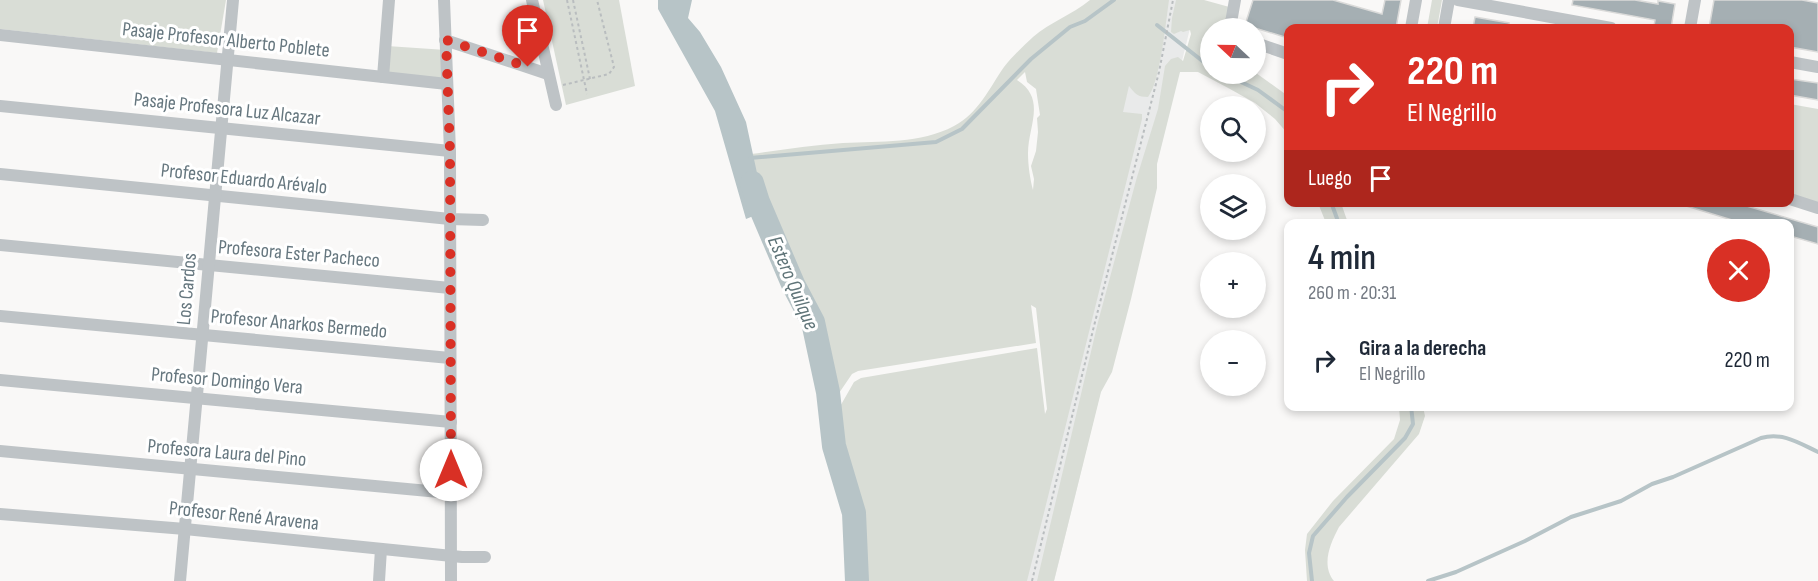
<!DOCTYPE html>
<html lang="es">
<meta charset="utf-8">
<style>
body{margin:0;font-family:"Sofia Sans Condensed",sans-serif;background:#f6f6f7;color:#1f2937;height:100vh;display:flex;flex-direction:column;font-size:22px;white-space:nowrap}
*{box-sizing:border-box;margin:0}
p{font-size:20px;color:#747a83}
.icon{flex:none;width:33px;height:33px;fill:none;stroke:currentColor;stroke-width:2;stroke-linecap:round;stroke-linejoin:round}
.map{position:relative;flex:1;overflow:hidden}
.details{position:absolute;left:1284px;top:219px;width:510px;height:192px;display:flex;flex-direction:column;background:#fff;border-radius:12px;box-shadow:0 3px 9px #0003}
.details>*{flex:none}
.guide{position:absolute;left:1284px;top:24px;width:510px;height:183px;border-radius:12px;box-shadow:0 3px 9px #0003;background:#d93025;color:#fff;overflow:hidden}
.needle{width:39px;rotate:292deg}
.buttons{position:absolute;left:1200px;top:18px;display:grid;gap:12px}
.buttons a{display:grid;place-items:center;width:66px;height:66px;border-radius:50%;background:#fff;box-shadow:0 3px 9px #0003;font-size:30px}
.pin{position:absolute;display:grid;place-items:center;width:51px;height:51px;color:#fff;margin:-62px -26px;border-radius:50% 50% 50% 0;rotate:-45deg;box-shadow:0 0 6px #0007}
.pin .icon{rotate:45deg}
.me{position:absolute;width:66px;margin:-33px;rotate:0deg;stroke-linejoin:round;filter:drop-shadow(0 0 4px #0008)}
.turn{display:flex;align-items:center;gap:21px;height:126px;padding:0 24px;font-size:27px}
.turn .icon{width:78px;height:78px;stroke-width:2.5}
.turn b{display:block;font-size:42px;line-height:51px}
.then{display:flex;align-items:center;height:57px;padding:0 24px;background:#0003;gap:12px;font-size:22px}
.round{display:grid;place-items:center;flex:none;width:63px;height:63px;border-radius:32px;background:#f6f6f7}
.summary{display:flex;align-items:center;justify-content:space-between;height:102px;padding:0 24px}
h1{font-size:36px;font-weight:600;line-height:45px}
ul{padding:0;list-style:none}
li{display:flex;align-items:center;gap:18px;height:78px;padding:0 24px}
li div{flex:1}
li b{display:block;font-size:22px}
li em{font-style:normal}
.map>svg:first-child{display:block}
.built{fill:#e9eaea}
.green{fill:#d9ddd6;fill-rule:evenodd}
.water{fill:#b7c4c7}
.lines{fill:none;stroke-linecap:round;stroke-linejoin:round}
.stream{stroke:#b7c4c7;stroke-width:4}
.river{stroke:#b7c4c7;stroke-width:24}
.building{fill:#a5afb3;stroke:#dadad9;stroke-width:1.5}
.path{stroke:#b9bdbf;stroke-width:2;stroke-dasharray:3 3;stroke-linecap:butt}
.minor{stroke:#bec3c6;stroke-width:12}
.route{stroke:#d93025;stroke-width:10;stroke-dasharray:0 18}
.labels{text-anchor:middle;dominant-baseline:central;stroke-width:6;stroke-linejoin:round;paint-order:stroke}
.street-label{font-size:20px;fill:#66777f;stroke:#fff}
.water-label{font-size:21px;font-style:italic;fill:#607579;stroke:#fff}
</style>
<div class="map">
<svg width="1818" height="581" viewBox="0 0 1818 581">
<rect width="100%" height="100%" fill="#f9f8f7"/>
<polygon class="built" points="1150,0 1197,0 1054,581 1005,581"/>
<g class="green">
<polygon points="0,0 226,0 217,53 0,29"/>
<polygon points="543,0 619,0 635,86 566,105"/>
<path d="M1090 0H1169C1166 21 1160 83 1148 97 1138 97 1135 94 1129 86L1123 112 1142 114V119L1027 581H867L860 512 838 410 854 382 861 378 1037 348 1045 414 1047 409 1036 308 1031 305 1036 343 858 371 852 374 835 399C826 373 826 344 816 318 805 291 790 265 778 238 767 211 758 183 751 154 782 150 812 145 843 143 881 141 920 144 954 126 978 114 990 87 1004 67 1012 57 1023 46 1033 37 1050 22 1072 15 1090 0ZM1025 72 1027 82 1036 89 1040 115 1037 118 1038 132 1036 151 1031 166 1034 179 1033 190C1030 179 1028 165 1028 153 1028 126 1047 99 1017 80Z"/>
<polygon points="1176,0 1204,0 1233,8 1228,28 1210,28 1210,38 1206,48 1210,51 1210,74 1256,73 1288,96 1288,134 1275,119 1255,103 1230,89 1198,72 1180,72 1157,164 1157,188 1131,299 1112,372 1101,392 1054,581 1037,581 1098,322 1137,177 1158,109 1165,66 1171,59 1178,57 1183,61 1191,34 1190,30 1183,32 1181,31 1174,34 1171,32 1172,18"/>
<polygon points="1432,0 1442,0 1437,28 1427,28"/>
<polygon points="387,46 446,50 447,84 383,77"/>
<polygon points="1790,104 1818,109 1818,208 1790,199"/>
<polygon points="1318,203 1341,203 1348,223 1326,223"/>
<path d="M1399 407H1423L1425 416 1419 434 1339 527C1330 544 1321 565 1334 581H1307L1305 550 1307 534 1333 501 1394 439 1400 420Z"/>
</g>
<polygon class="water" points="658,0 692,0 688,18 700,32 721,67 746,122 760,187 768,210 746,219 715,111 658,9"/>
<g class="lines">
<g class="stream">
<polyline points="1157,25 1210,67"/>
<polyline points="1224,74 1258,90 1288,112"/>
<polyline points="750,158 936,142 962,129 1031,59 1070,27 1085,21 1114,0"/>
<polyline points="1331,202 1339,224"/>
<polyline points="1312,581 1309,553 1313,536 1347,497 1405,438 1413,424 1411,406"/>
<path d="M1428 581 1456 572 1525 541 1571 517 1621 501 1652 484 1673 477 1761 438C1783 432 1799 443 1818 452"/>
</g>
<polyline class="river" points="752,183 758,202 793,284 813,322 828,392 834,446 854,513 857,581"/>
</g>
<g class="building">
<polygon points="1253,0 1333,0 1382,14 1385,0 1401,0 1396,28 1369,28 1357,25 1356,28 1288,28 1288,38 1245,25"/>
<polygon points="1573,0 1635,0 1658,4 1658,1 1675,4 1671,28 1665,28 1654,26 1655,20 1572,5"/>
<polygon points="1714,0 1802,0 1818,3 1818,52 1790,47 1790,28 1709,28"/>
<polygon points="1475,17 1509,23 1509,28 1473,28"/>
<polygon points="1790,79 1818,83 1818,100 1790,95"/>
<polygon points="1684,202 1733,202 1818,227 1818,244 1790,236 1790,224 1745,224 1683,205"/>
</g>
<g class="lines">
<g class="path">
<polyline points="567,0 587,94"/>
<polyline points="573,0 590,79"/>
<polyline points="563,85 609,74 614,67 597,0"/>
<polyline points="1032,581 1094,326 1159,72 1173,0"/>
</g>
<g class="minor">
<polyline points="444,0 450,151 451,581"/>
<polyline points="532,0 556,105"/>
<polyline points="1458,0 1611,28"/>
<polyline points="1230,28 1235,0"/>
<polyline points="1411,28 1416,0"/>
<polyline points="1444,28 1449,0"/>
<polyline points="1690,28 1695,0"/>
<polyline points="0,35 447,84"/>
<polyline points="445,40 548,74"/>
<polyline points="1256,43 1288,54"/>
<polyline points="1790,62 1818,67"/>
<polyline points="383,77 389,0"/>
<polyline points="0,106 450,151"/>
<polyline points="0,174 450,219 483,220"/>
<polyline points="1790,199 1818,208"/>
<polyline points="0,245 450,288"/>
<polyline points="0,316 450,358"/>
<polyline points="0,380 451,422"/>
<polyline points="0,451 450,493"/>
<polyline points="0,514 185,529 462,557 485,557"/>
<polyline points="180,581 233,0"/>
<polyline points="379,581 381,549"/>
</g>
</g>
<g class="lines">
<polyline class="route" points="451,470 450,151 446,40 528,67"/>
</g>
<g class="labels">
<g class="street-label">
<text transform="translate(226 40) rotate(6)">Pasaje Profesor Alberto Poblete</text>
<text transform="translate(227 109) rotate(6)">Pasaje Profesora Luz Alcazar</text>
<text transform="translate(244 179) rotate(6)">Profesor Eduardo Arévalo</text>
<text transform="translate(299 254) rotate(5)">Profesora Ester Pacheco</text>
<text transform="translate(187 289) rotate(-85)">Los Cardos</text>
<text transform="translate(299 324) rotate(5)">Profesor Anarkos Bermedo</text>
<text transform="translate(227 381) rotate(5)">Profesor Domingo Vera</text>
<text transform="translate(227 453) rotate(5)">Profesora Laura del Pino</text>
<text transform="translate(244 516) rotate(6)">Profesor René Aravena</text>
</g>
<g class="water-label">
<text transform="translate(793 283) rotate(67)">Estero Quilque</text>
</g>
</g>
</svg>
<div class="buttons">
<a><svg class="needle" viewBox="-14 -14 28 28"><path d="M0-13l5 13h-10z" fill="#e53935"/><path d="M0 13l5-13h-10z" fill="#747a83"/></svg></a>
<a><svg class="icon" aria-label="search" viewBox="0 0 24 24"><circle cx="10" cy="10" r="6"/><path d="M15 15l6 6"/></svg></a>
<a><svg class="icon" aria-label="layers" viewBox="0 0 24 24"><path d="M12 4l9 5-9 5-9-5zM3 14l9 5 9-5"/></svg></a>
<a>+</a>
<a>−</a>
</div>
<div class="pin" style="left:528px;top:67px;background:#d93025"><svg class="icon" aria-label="arrive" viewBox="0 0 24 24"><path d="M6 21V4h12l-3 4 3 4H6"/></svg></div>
<svg class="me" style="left:451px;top:470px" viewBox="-20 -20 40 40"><circle r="19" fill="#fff"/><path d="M0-13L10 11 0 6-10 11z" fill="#d93025"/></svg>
<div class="guide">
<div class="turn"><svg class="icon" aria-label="right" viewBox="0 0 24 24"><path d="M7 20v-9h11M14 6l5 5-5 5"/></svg><div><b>220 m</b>El Negrillo</div></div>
<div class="then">Luego<svg class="icon" aria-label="arrive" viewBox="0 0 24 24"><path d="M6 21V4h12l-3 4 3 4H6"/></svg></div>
</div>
<section class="details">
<div class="summary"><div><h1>4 min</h1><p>260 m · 20:31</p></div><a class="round" style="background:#d93025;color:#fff"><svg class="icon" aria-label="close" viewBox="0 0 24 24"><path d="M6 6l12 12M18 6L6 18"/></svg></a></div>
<ul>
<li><svg class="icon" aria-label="right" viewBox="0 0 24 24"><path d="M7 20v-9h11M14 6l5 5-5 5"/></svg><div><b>Gira a la derecha</b><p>El Negrillo</p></div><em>220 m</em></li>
</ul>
</section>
</div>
